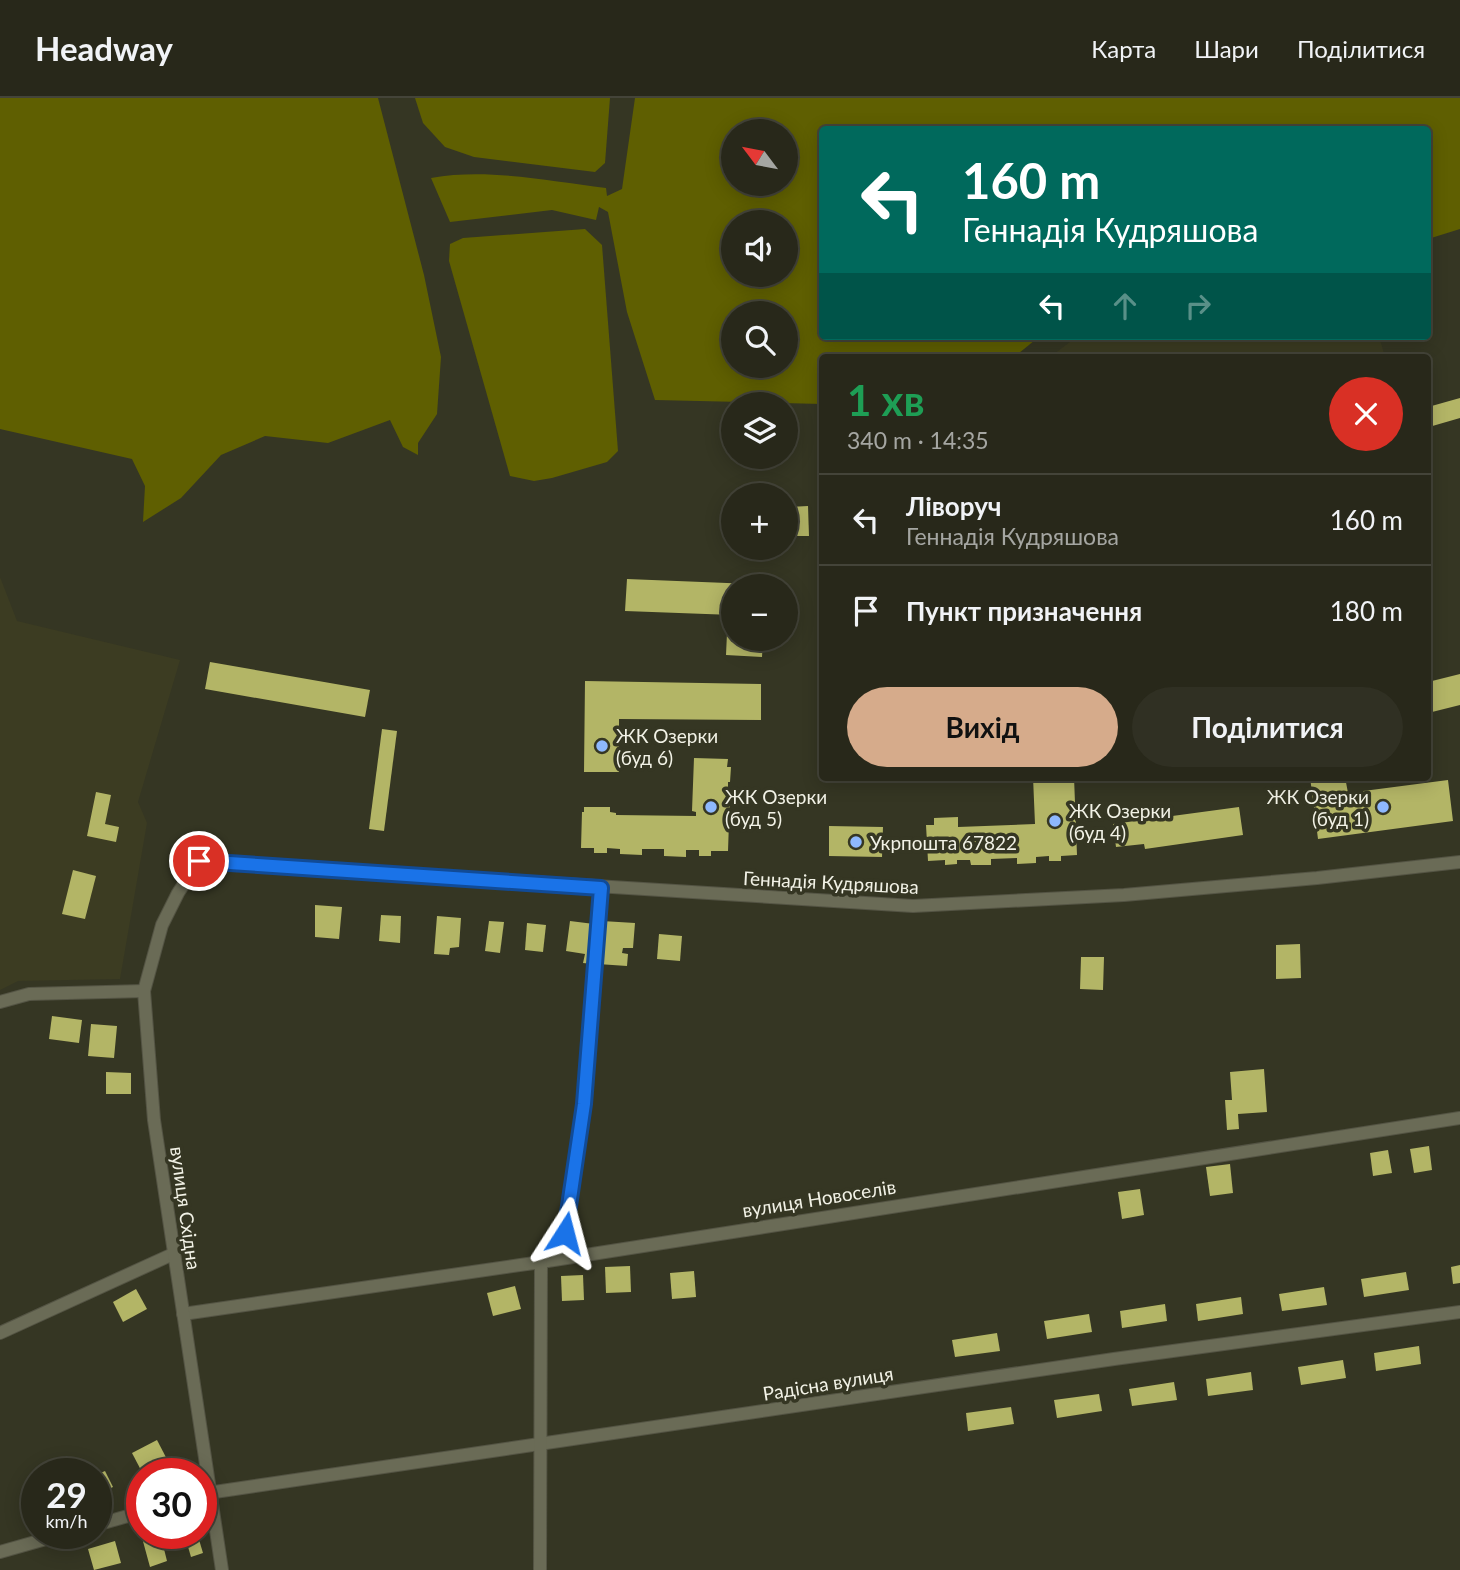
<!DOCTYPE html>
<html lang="uk">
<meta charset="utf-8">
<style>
body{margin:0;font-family:Lato,sans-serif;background:#303023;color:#f1f3f6;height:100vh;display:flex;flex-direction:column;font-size:26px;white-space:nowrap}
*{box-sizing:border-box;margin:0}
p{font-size:23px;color:#a5a6a2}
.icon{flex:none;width:38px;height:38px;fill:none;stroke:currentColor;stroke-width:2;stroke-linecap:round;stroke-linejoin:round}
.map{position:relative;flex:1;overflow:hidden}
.side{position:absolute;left:819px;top:256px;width:612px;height:427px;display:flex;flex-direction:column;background:#28281a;border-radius:7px;box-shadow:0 4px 18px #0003,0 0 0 2px #444439}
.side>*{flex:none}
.top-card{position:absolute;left:819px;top:28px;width:612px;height:214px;border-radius:7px;box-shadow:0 4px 18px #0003,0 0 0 2px #444439;background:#00695c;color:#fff;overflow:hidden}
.needle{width:46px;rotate:302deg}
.controls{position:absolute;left:721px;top:21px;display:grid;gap:14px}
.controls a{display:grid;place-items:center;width:77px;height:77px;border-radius:50%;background:#28281a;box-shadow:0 4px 18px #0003,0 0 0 2px #444439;font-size:35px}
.speed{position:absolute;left:21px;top:1360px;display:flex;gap:14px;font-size:35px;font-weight:700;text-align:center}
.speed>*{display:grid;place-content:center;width:91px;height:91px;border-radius:50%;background:#28281a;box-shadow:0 4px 18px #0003,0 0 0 2px #444439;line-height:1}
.speed small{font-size:18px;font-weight:400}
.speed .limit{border:10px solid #d22;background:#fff;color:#111}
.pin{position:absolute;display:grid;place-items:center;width:60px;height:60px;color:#fff;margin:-30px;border:4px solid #fff;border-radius:50%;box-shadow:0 2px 7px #0007}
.me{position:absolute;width:77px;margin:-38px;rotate:9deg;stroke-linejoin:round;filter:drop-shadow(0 0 5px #0008)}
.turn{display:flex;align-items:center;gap:24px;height:147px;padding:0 28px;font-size:32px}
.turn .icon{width:91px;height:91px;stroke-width:2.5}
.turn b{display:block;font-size:49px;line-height:60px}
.lanes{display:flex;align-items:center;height:66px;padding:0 28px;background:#0003;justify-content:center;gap:35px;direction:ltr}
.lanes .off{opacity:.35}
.round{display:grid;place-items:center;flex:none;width:74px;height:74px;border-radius:37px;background:#303023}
.head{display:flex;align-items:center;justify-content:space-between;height:119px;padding:0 28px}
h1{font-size:42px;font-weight:700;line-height:52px;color:#1e9e55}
.cta{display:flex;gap:14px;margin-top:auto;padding:14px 28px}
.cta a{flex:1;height:80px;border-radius:42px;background:#d6ab8b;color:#111;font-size:28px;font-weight:700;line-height:80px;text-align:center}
.cta a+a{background:#303023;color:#f1f3f6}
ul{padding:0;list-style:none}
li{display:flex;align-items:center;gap:21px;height:91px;padding:0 28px;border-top:2px solid #444439}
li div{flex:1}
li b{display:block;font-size:26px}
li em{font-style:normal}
header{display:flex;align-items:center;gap:42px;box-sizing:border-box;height:98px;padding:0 35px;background:#28281a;border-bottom:2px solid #444439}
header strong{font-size:33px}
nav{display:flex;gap:38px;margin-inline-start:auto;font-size:24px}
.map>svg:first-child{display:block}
.built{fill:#3c3c22}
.water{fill:#5f5f01;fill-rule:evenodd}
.building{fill:#b3b566}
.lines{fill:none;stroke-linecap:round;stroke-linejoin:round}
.street-casing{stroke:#545444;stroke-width:14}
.street{stroke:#6a6b56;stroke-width:12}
.route-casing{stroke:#114b97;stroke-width:18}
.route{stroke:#1a73e8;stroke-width:12}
.poi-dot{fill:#8eb8fd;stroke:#353623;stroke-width:2.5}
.labels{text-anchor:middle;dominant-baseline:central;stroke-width:7;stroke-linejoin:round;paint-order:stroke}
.poi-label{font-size:19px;fill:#f2f2e6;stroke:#353623;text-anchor:start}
.street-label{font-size:19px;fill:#f2f2e6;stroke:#353623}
</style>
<header>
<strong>Headway</strong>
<nav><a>Карта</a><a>Шари</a><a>Поділитися</a></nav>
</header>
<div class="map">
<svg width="1460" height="1472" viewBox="0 0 1460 1472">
<rect width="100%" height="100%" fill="#353623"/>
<g class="built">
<polygon points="1089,238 1379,238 1385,259 1050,259 1074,241"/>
<polygon points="0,479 17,523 180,562 138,704 147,725 120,881 18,883 0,892"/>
</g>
<g class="water">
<polygon points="0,0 378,0 424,177 441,259 437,316 418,345 418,357 403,349 390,322 328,345 265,338 221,357 181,400 143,424 145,388 132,361 0,331"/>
<polygon points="415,0 610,0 605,65 595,74 474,59 445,49 423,25"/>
<path d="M635 0H1460V131L1428 141V32H822V238H1040L1014 259H822V306L655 302 627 214 608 114 599 109 596 122 552 112 450 124 431 80C488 70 549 83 606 90L607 98 622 91ZM733 33H786V86H733ZM733 124H786V177H733ZM733 215H786V268H733Z"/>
<polygon points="585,131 602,147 618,353 607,364 552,380 534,383 510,378 449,163 450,146 463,140"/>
</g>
<g class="building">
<polygon points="1460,300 1460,320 1429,329 1428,309"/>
<polygon points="808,408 809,438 790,438 789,409"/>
<polygon points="627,481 752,486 752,488 733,488 733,517 625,513"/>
<polygon points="727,535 733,535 733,541 763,541 762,559 726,557"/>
<polygon points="210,564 370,592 365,619 205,591"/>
<polygon points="1460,576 1460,607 1428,615 1428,584"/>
<polygon points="585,583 761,586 761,622 619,621 619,674 584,674"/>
<polygon points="382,631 397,633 384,733 369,731"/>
<polygon points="694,660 728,661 727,669 731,669 730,684 728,684 728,695 730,695 728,753 711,753 711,758 699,758 699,752 686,752 686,759 664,758 664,751 642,751 642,757 620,756 620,751 607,750 607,755 594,755 594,750 581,750 582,714 584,714 584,709 610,709 610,714 616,715 616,717 696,718 696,714 692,713"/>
<polygon points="1033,679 1074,679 1077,757 1061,758 1061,763 1049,763 1049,758 1036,759 1036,765 1017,766 1017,760 991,761 991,767 971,767 970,762 957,762 957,766 945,767 945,762 928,763 926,727 934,727 934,720 958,719 958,729 1035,726"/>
<polygon points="1310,679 1345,679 1348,695 1448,682 1453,723 1318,741"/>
<polygon points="96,694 111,697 105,726 119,729 116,744 87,738"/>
<polygon points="1239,709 1243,737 1145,751 1144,746 1116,749 1113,726"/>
<polygon points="829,728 883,729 882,759 829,758"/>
<polygon points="73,772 96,778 85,821 62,816"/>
<polygon points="315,807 342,809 339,841 315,839"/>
<polygon points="381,817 401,818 400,845 379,843"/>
<polygon points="437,818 461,820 459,849 450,850 449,857 434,856"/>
<polygon points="489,823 504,824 500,855 485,853"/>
<polygon points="570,823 594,826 593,866 583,865 585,856 566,853"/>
<polygon points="602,823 635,825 633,850 623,850 622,855 628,856 627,868 598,866"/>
<polygon points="527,825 546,827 543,854 525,852"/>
<polygon points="659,836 682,838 680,863 657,861"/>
<polygon points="1300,846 1301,880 1276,881 1276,847"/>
<polygon points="1081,859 1104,859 1103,892 1080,891"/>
<polygon points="52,918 82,922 79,945 49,941"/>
<polygon points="91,926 117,928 114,960 88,958"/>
<polygon points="1264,971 1267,1014 1238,1016 1239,1031 1227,1032 1225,1002 1232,1002 1230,974"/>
<polygon points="106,974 131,975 131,996 106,996"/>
<polygon points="1429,1048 1432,1072 1414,1075 1410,1051"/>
<polygon points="1388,1052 1392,1075 1373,1078 1370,1055"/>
<polygon points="1230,1066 1233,1095 1210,1098 1206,1069"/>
<polygon points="1140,1091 1144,1117 1122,1121 1118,1094"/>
<polygon points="1460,1167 1460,1185 1453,1186 1451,1169"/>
<polygon points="630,1168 631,1194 606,1195 605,1169"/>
<polygon points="694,1173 696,1199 672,1201 670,1175"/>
<polygon points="1406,1174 1409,1192 1364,1199 1361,1181"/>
<polygon points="583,1177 584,1202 562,1203 561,1178"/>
<polygon points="515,1188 521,1211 493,1218 487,1195"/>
<polygon points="1324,1189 1327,1207 1282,1213 1279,1196"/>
<polygon points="136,1191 147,1211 123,1224 113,1204"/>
<polygon points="1241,1199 1243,1216 1198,1223 1196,1206"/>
<polygon points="1165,1206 1167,1223 1122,1230 1120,1213"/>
<polygon points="1089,1216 1092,1234 1047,1241 1044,1223"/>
<polygon points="997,1235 1000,1253 955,1259 952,1242"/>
<polygon points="1419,1248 1421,1266 1376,1273 1374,1255"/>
<polygon points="1343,1262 1346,1280 1301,1287 1298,1269"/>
<polygon points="1251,1274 1253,1292 1208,1298 1206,1281"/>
<polygon points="1174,1284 1177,1302 1132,1308 1129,1291"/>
<polygon points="1099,1296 1102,1313 1057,1320 1054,1302"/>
<polygon points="1011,1309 1014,1326 968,1333 966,1315"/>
<polygon points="157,1342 171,1369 159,1376 143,1376 132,1355"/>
<polygon points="105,1373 113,1389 98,1396 96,1377"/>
<polygon points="160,1435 167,1463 150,1469 141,1436"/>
<polygon points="184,1435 197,1435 203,1455 191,1459"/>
<polygon points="115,1443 121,1465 94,1472 88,1451"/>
</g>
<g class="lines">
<defs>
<g id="street">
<polyline points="0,904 29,896 144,893"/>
<polyline points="561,1160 584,1006 601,790"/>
<polyline points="183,1216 541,1164 1460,1020"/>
<polyline points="0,1235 173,1156"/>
<polyline points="201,1396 1114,1261 1460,1214"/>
<polyline points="96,1427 142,1414"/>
<polyline points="0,1454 67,1435"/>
<polyline points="222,1472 154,1022 144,893 162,827 178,795 199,763 913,808 1124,797 1317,780 1460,764"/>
<polyline points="540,1472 541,1164"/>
</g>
</defs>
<use href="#street" class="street-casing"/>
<use href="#street" class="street"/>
</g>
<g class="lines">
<defs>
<polyline id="route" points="199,763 601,790 584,1006 565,1135"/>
</defs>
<use href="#route" class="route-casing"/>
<use href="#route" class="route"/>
</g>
<g class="poi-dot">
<circle cx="602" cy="648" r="7"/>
<circle cx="711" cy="709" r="7"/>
<circle cx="1383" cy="709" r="7"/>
<circle cx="1055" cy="723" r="7"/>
<circle cx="856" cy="744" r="7"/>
</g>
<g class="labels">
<g class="poi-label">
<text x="616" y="637">ЖК Озерки<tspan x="616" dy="22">(буд 6)</tspan></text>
<text x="725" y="698">ЖК Озерки<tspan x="725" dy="22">(буд 5)</tspan></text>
<text x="1369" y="698" text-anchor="end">ЖК Озерки<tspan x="1369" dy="22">(буд 1)</tspan></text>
<text x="1069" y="712">ЖК Озерки<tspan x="1069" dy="22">(буд 4)</tspan></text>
<text x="870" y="744">Укрпошта 67822</text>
</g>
<g class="street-label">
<text transform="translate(831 784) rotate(3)">Геннадія Кудряшова</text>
<text transform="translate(819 1100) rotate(-9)">вулиця Новоселів</text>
<text transform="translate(186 1110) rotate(82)">вулиця Східна</text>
<text transform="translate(828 1285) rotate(-9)">Радісна вулиця</text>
</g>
</g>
</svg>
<div class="controls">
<a><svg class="needle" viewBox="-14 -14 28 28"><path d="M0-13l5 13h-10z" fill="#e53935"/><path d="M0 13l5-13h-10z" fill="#a5a6a2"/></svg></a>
<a><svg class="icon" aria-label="sound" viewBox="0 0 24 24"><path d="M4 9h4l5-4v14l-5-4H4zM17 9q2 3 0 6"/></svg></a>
<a><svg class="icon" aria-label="search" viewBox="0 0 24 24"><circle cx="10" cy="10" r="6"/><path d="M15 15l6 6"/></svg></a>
<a><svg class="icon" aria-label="layers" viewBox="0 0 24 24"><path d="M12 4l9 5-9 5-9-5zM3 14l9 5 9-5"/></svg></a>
<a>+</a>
<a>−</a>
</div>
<div class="speed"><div>29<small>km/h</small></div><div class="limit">30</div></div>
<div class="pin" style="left:199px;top:763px;background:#d93025"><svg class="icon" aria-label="arrive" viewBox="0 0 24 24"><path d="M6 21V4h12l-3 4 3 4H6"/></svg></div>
<svg class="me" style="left:565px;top:1135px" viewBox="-20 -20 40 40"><path d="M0-17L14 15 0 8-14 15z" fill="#1a73e8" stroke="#fff" stroke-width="4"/></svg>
<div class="top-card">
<div class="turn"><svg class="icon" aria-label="left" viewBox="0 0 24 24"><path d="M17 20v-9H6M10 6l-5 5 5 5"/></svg><div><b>160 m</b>Геннадія Кудряшова</div></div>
<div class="lanes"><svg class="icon" aria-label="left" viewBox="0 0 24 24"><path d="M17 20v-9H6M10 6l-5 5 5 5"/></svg><svg class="icon off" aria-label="ahead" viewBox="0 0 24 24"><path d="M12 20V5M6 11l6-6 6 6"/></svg><svg class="icon off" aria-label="right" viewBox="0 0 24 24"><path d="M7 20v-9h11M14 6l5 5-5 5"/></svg></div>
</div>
<section class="side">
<div class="head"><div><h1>1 хв</h1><p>340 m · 14:35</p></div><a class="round" style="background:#d93025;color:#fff"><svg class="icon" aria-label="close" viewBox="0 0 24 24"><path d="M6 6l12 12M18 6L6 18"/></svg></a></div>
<ul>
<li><svg class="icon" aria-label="left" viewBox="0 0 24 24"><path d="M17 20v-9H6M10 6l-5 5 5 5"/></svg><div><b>Ліворуч</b><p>Геннадія Кудряшова</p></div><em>160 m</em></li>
<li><svg class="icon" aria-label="arrive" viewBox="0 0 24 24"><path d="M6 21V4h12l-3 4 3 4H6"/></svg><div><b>Пункт призначення</b></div><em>180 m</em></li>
</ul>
<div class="cta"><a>Вихід</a><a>Поділитися</a></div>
</section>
</div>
